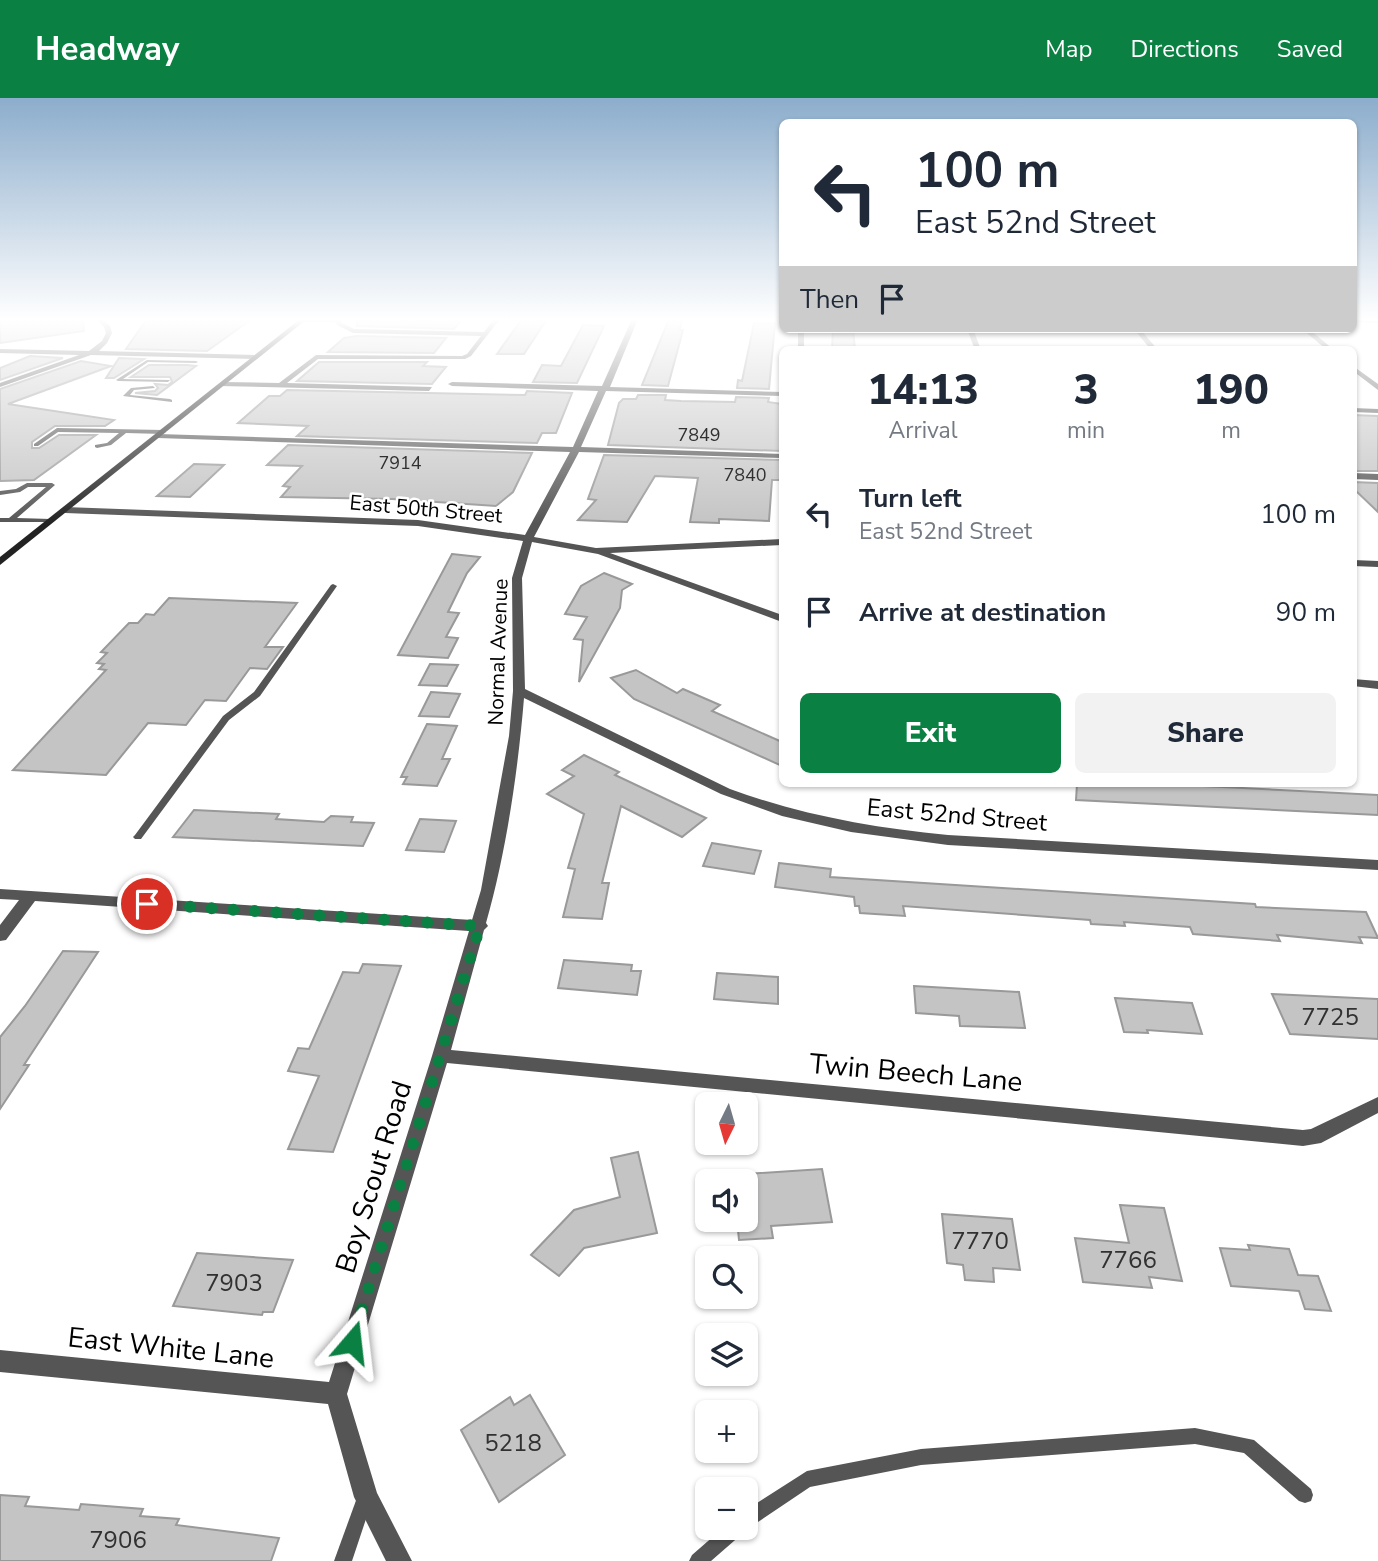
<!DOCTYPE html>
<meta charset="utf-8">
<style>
body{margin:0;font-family:"Nunito Sans",sans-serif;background:#f2f2f3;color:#1f2937;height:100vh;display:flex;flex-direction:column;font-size:26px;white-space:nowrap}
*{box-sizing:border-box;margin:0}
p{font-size:23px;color:#747a83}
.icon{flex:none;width:38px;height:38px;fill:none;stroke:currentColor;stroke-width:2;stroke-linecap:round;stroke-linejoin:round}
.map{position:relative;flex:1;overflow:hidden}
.details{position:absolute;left:779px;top:248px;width:578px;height:441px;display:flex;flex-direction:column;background:#fff;border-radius:10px;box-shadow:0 2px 5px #0004}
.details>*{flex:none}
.guide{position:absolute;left:779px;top:21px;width:578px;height:214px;border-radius:10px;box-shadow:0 2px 5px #0004;background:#fff;color:#1f2937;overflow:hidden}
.needle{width:46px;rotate:185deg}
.controls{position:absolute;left:695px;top:994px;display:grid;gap:14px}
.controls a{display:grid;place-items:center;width:63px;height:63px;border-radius:10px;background:#fff;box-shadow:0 2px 5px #0004;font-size:35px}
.pin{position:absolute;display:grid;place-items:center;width:60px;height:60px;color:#fff;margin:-30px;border:4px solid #fff;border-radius:50%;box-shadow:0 2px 7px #0007}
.me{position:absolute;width:77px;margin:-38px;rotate:17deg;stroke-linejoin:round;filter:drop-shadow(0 0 5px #0008)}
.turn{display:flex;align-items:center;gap:24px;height:147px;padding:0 21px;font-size:32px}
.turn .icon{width:91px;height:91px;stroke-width:2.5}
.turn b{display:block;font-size:49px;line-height:60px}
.then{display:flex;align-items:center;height:66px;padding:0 21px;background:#0003;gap:14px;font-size:26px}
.eta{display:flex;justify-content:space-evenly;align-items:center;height:119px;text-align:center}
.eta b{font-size:42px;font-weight:800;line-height:49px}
.action{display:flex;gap:14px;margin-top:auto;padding:14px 21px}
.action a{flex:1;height:80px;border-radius:10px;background:#0b8043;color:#fff;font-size:28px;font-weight:800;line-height:80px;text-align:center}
.action a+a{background:#f2f2f3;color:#1f2937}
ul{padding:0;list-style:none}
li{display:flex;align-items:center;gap:21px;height:98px;padding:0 21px}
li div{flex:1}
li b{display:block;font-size:26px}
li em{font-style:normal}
header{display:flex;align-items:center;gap:42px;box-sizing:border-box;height:98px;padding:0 35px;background:#0b8043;color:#fff}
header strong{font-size:33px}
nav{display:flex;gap:38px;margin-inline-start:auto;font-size:24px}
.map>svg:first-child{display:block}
.building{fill:#c4c4c4;stroke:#999;stroke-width:2}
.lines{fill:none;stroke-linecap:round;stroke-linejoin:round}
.lane{fill:#555;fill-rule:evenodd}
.street{fill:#555;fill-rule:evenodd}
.secondary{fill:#222;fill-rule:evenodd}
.route{stroke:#0b8043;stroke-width:12;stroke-dasharray:0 21.6}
.labels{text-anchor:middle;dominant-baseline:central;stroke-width:5;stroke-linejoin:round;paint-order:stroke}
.far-number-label{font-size:18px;fill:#313131}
.far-street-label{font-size:21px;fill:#000;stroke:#fff}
.street-label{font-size:24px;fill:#000;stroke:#fff}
.near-number-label{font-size:24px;fill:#313131}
.near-street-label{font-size:28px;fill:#000;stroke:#fff}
</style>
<header>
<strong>Headway</strong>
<nav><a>Map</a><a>Directions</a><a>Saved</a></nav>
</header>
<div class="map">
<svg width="1378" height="1463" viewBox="0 0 1378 1463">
<rect width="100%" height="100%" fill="#fff"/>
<g class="building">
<polygon points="0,221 83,221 84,233 0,245"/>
<polygon points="147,221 252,221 207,253 126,251"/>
<polygon points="357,221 462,221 454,231 357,228"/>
<polygon points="522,221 547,221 524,256 497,256"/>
<polygon points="669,221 682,221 680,232 683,232 668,288 642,287"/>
<polygon points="754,225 775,225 769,291 737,290 738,282 742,283"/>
<polygon points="583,227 604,228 577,285 533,284 542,267 561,268"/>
<polygon points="833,231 853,231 855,252 832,252"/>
<polygon points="357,238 446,240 434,255 328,254 344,240"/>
<polygon points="30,258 63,260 0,282 0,270"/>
<polygon points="119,260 144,261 114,280 106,280"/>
<polygon points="81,263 111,268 8,306 114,322 105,328 55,328 32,344 32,350 39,350 59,337 96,337 34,382 0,383 0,291"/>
<polygon points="319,264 427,264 423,268 446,269 432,286 297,283"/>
<polygon points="149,267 187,267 196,268 157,297 135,295 155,293 158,290 155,286 168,287 172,284 170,279 131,279"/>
<polygon points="287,292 525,297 527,293 572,295 556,335 542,335 537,345 297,338 308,328 238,325 269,298 280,298"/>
<polygon points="638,297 666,297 665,302 681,303 735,304 736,299 769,300 768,304 782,306 782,353 608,347 619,305 623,301 636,301"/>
<polygon points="1353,317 1378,318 1378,373 1353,373"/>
<polygon points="288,347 532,355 513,394 496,408 392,401 281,399 290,389 283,388 302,368 267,367"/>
<polygon points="604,357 782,362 782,382 772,382 769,423 719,421 719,425 690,424 698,380 655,378 627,424 578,422 596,402 588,401"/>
<polygon points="194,366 224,367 190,399 157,398"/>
<polygon points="1353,384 1378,385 1378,414 1353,390"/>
<polygon points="452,456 480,459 467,475 448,514 459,515 446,539 458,540 448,560 398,557"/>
<polygon points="604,475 632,486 622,492 620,510 579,584 583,542 574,541 587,519 565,516 581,488"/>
<polygon points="169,500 297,505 265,549 283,549 267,571 250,570 226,603 205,602 186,627 148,625 106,677 13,672 106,572 99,571 104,566 97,565 107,555 101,554 129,525 138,525 146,516 154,517"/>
<polygon points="430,566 458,567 447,588 419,587"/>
<polygon points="636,572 677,595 683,591 720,607 712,613 782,644 782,668 634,601 611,580"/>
<polygon points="431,594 460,596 449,619 419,618"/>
<polygon points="427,626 457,628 442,661 450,661 437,688 403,686 407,679 401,679"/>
<polygon points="584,657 619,674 615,677 706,720 682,739 621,708 602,785 609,785 602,821 563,819 575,771 568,770 584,716 547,696 574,678 562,672"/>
<polygon points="1077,686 1203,688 1378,697 1378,717 1076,702"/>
<polygon points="194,712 279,716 276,721 324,724 331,718 353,719 351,724 374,725 363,748 173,739"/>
<polygon points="420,721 456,723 444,754 406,752"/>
<polygon points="712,745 761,753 754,776 703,768"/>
<polygon points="779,765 831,771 830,779 1255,806 1256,809 1366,814 1378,840 1359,839 1362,845 1277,837 1280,843 1193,836 1190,829 1124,824 1125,828 1091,826 1090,822 903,808 905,818 860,815 859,808 855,808 854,799 775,789"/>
<polygon points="63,853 98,854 24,967 29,967 0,1011 0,939 25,908"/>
<polygon points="564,862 632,867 631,873 641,873 637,897 558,890"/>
<polygon points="363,866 401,868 333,1054 288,1051 319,978 288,973 298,950 309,951 343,874 359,875"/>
<polygon points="717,875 778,879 778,906 714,901"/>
<polygon points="914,888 1019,894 1025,930 960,928 959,918 916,915"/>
<polygon points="1272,896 1378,901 1378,941 1290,936"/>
<polygon points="1115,900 1192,905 1202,936 1147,932 1148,935 1124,934"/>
<polygon points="638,1054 657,1135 584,1150 559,1178 531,1157 574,1112 620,1099 611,1060"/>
<polygon points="822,1071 832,1124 771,1128 773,1140 739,1142 737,1122 746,1122 746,1076"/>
<polygon points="1120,1107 1164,1110 1182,1183 1149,1179 1152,1190 1083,1184 1075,1140 1129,1145"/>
<polygon points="942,1116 1012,1121 1020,1172 993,1170 994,1184 965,1182 963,1167 947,1165"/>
<polygon points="1248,1147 1289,1151 1298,1177 1318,1178 1331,1213 1305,1211 1299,1193 1231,1188 1220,1150 1250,1152"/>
<polygon points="197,1155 293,1162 273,1214 263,1214 262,1217 173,1208"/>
<polygon points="530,1297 565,1357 499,1404 461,1332 510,1299 514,1307"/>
<polygon points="0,1397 29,1399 25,1408 79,1412 81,1406 143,1411 140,1418 179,1421 176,1427 279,1440 271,1463 0,1463"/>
</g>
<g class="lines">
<g class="lane">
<polygon points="1353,222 1378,223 1378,225 1353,224"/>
<polygon points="147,262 196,263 198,264 196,265 148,264 123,281 170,282 168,284 118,283 116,282"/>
<polygon points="153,288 155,290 134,292 130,297 170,301 172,302 172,304 123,298 131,290"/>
<polygon points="57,330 163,332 166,334 163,336 126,335 111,347 97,350 95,349 95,347 107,345 119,335 58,334 38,348 34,348 34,346"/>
<polygon points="27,385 52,385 55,387 17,420 51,421 53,422 53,424 0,424 0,420 9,420 46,389 28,389 20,394 0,397 0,393 16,391"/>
<polygon points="333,486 337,488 260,598 229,622 141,741 135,741 133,739 135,737 223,618 254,594 331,487"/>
<polygon points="1195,1330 1254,1342 1311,1391 1313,1397 1311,1403 1305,1405 1299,1403 1244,1355 1195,1346 921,1367 810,1389 752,1428 746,1430 744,1430 742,1436 711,1463 689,1463 692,1457 723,1430 746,1430 746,1412 807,1373 921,1351"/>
<polygon points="364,1395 370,1397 372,1403 352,1463 334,1463 358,1397"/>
</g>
<g class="street">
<polygon points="96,221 103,221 110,228 112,235 107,245 99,253 256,257 259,259 256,261 91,257 0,289 0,285 79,257 0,255 0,251 89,253 102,243 106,235 104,229"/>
<polygon points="301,221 340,221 342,225 354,231 484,234 494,221 500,221 471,258 465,261 318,261 287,285 432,289 429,293 220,288 223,284 279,285 316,257 462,258 467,256 481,238 353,235 337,227 335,224 303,224"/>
<path d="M632 221H638L610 289 782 294V298L606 293 581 349 782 356V360L579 354 534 439 596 450 782 441V447L610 455 782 517V524L598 456 532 444 522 480 525 591 730 691C801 717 873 730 948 737L1378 762V772L948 747 851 734 782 718 721 696 524 600C518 673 506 755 486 825L488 828 484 832 451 952 1303 1032 1311 1031 1378 999V1015L1321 1045 1303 1048 447 965 347 1296 377 1395 412 1463H386L354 1399 328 1306 0 1274V1252L329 1284 432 958 469 833 35 803 6 842 0 843V827L19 802 0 801V791L472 822 481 792 509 638 513 593 512 480 523 443 418 428 65 415 60 412 65 409 418 422 525 437 570 354 158 340 154 338 158 336 573 349 598 293 452 288 448 286 452 284 602 288Z"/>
<rect x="798" y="231" width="6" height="21"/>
<polygon points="967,231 973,231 981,252 975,252"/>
<polygon points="1134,231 1140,231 1158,252 1151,252"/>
<polygon points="1302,231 1309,231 1334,252 1327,252"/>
<polygon points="1353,268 1378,286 1378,292 1353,273"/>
<polygon points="1353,310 1378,311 1378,315 1353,314"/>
<polygon points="1353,375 1378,376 1378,382 1353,381"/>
<polygon points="1353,462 1378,463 1378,469 1353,468"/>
<polygon points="1353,581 1378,583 1378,591 1353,588"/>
</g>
<polygon class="secondary" points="300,221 307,221 0,467 0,459"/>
</g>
<linearGradient id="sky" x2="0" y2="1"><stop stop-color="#8cadcc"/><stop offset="0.52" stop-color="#fff"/><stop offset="1" stop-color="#fff" stop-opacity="0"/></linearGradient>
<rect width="1378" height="426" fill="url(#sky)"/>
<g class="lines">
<polyline class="route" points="147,806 480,828 352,1244"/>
</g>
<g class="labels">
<g class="far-number-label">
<text x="699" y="337">7849</text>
<text x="400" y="365">7914</text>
<text x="745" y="377">7840</text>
</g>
<g class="far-street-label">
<text transform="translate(426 411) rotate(5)">East 50th Street</text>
<text transform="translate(498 554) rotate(-88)">Normal Avenue</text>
</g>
<g class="street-label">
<text transform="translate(957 717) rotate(5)">East 52nd Street</text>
</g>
<g class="near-number-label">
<text x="1330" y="919">7725</text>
<text x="980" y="1143">7770</text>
<text x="1128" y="1162">7766</text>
<text x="234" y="1185">7903</text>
<text x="513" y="1345">5218</text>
<text x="118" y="1442">7906</text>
</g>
<g class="near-street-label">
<text transform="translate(916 975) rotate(5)">Twin Beech Lane</text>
<text transform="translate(374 1079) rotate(-73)">Boy Scout Road</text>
<text transform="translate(171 1250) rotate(6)">East White Lane</text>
</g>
</g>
</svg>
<div class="controls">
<a><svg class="needle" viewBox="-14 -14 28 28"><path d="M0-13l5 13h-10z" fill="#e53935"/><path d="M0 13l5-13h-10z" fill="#747a83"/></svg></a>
<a><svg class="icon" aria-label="sound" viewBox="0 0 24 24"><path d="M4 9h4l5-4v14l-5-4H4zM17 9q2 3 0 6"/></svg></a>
<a><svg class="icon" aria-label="search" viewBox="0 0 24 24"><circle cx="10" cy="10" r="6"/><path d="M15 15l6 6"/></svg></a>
<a><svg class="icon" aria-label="layers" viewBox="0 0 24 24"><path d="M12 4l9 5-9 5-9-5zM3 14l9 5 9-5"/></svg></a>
<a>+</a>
<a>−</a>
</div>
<div class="pin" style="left:147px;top:806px;background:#d93025"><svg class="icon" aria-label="arrive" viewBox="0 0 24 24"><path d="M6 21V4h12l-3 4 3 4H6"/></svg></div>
<svg class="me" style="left:352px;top:1244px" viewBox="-20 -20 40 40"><path d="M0-17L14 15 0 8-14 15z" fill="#0b8043" stroke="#fff" stroke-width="4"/></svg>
<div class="guide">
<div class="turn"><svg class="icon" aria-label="left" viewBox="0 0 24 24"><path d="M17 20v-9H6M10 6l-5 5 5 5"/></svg><div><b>100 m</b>East 52nd Street</div></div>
<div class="then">Then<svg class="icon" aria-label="arrive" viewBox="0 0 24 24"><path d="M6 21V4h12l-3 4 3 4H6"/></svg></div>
</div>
<section class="details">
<div class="eta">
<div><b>14:13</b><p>Arrival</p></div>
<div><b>3</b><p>min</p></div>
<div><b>190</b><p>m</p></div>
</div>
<ul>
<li><svg class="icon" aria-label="left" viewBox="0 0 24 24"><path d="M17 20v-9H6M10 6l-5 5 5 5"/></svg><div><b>Turn left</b><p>East 52nd Street</p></div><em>100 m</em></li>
<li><svg class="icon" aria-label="arrive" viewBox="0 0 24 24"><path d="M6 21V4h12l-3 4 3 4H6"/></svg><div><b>Arrive at destination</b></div><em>90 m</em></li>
</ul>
<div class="action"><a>Exit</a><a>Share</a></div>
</section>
</div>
